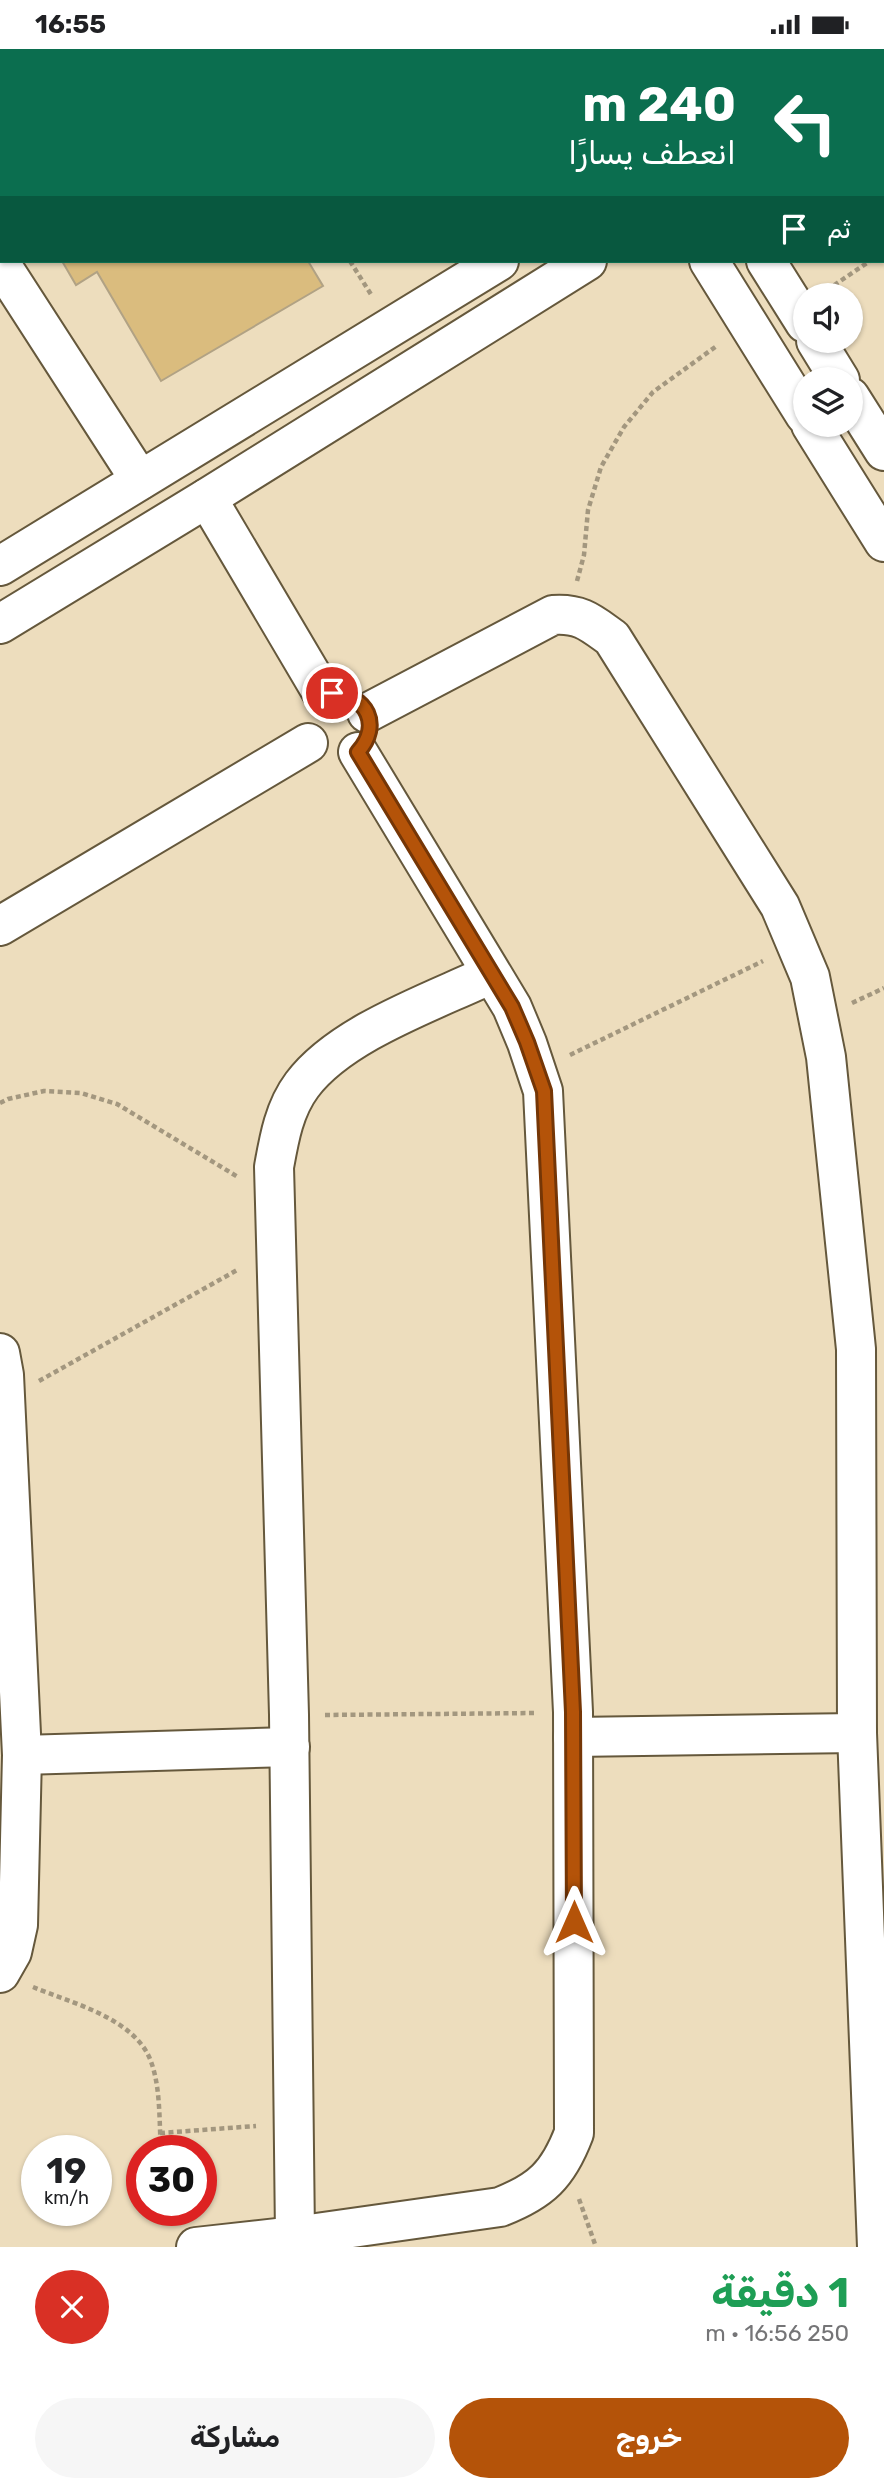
<!DOCTYPE html>
<html lang="ar">
<meta charset="utf-8">
<style>
body{margin:0;font-family:Rubik,Vazirmatn,sans-serif;background:#f6f6f6;color:#202124;direction:rtl;height:100vh;display:flex;flex-direction:column;font-size:26px;white-space:nowrap}
*{box-sizing:border-box;margin:0}
p{font-size:23px;color:#757577}
.icon{flex:none;width:38px;height:38px;fill:none;stroke:currentColor;stroke-width:2;stroke-linecap:round;stroke-linejoin:round}
.map{position:relative;height:2198px;overflow:hidden;direction:ltr}
.sheet{display:flex;flex-direction:column;background:#fff;flex:1}
.sheet>*{flex:none}
.top-card{position:absolute;left:0px;top:0px;width:886px;height:214px;box-shadow:0 2px 5px #0004;direction:rtl;background:#0b6e4f;color:#fff;overflow:hidden}
.tools{position:absolute;left:793px;top:234px;display:grid;gap:14px}
.tools a{display:grid;place-items:center;width:70px;height:70px;border-radius:50%;background:#fff;box-shadow:0 2px 5px #0004;font-size:35px}
.speed{position:absolute;left:21px;top:2086px;display:flex;gap:14px;font-size:35px;font-weight:700;text-align:center}
.speed>*{display:grid;place-content:center;width:91px;height:91px;border-radius:50%;background:#fff;box-shadow:0 2px 5px #0004;line-height:1}
.speed small{font-size:18px;font-weight:400}
.speed .limit{border:10px solid #d22;background:#fff;color:#111}
.pin{position:absolute;display:grid;place-items:center;width:60px;height:60px;color:#fff;margin:-30px;border:4px solid #fff;border-radius:50%;box-shadow:0 2px 7px #0007}
.me{position:absolute;width:77px;margin:-38px;rotate:0deg;stroke-linejoin:round;filter:drop-shadow(0 0 5px #0008)}
.turn{display:flex;align-items:center;gap:24px;height:147px;padding:0 35px;font-size:32px}
.turn .icon{width:91px;height:91px;stroke-width:2.5}
.turn b{display:block;font-size:49px;line-height:60px}
.then{display:flex;align-items:center;height:66px;padding:0 35px;background:#0003;gap:14px;font-size:26px}
.round{display:grid;place-items:center;flex:none;width:74px;height:74px;border-radius:37px;background:#f6f6f6}
.overview{display:flex;align-items:center;justify-content:space-between;height:119px;padding:0 35px}
h1{font-size:42px;font-weight:700;line-height:52px;color:#1e9e55}
.cta{display:flex;gap:14px;margin-top:auto;padding:14px 35px}
.cta a{flex:1;height:80px;border-radius:42px;background:#b45309;color:#fff;font-size:28px;font-weight:700;line-height:80px;text-align:center}
.cta a+a{background:#f6f6f6;color:#202124}
.status{display:flex;justify-content:space-between;align-items:center;height:49px;padding:0 35px;background:#fff;direction:ltr}
.status svg{height:19px;fill:currentColor}
.map>svg:first-child{display:block}
.building{fill:#dabc7e;stroke:#b1a284;stroke-width:2}
.lines{fill:none;stroke-linecap:round;stroke-linejoin:round}
.minor-casing{stroke:#65583c;stroke-width:42}
.path{stroke:#a3977f;stroke-width:4.5;stroke-dasharray:5 3.5;stroke-linecap:butt}
.minor{stroke:#fff;stroke-width:38}
.route-casing{stroke:#753606;stroke-width:18}
.route{stroke:#b45309;stroke-width:12}
</style>
<div class="status"><b>16:55</b><svg viewBox="0 0 49 12"><path d="M0 12V9h3v3zM5 12V6h3v6zM10 12V3h3v9zM15 12V0h3v12zM26 1h20v11H26zM47 4h2v5h-2z"/></svg></div>
<div class="map">
<svg width="884" height="2198" viewBox="0 0 884 2198">
<rect width="100%" height="100%" fill="#edddbd"/>
<g class="building">
<polygon points="363,0 412,0 413,2 360,2"/>
<polygon points="62,212 308,212 323,237 161,332 97,223 76,236"/>
</g>
<g class="lines">
<defs>
<g id="minor">
<polyline points="838,2 841,0"/>
<polyline points="709,212 805,366"/>
<polyline points="766,212 805,274"/>
<polyline points="0,214 140,431"/>
<polyline points="816,292 840,331"/>
<polyline points="850,348 884,402"/>
<polyline points="811,376 884,493"/>
<polyline points="207,449 324,647"/>
<polyline points="0,517 499,212"/>
<polyline points="0,575 207,449 587,212"/>
<path d="M367 664 553 566C581 564 591 574 612 589L780 857 810 928 826 1008 856 1300 857 1684 877 2198"/>
<polyline points="0,877 308,694"/>
<polyline points="0,1304 4,1326 22,1706 18,1876 12,1903 0,1924"/>
<polyline points="573,1688 857,1684"/>
<polyline points="22,1706 290,1698"/>
<path d="M295 2187 289 1666 274 1118C279 1090 284 1060 302 1036 341 984 432 953 491 925"/>
<path d="M196 2198 295 2187 500 2158C541 2142 558 2126 574 2084L573 1663 543 1042 527 994 512 958 358 703"/>
</g>
</defs>
<use href="#minor" class="minor-casing"/>
<g class="path">
<polyline points="350,212 372,247"/>
<polyline points="827,241 870,212"/>
<polyline points="577,532 584,506 588,461 601,418 624,378 653,343 718,296"/>
<polyline points="852,954 884,939"/>
<polyline points="570,1006 763,912"/>
<polyline points="0,1054 8,1050 44,1042 81,1044 117,1055 238,1128"/>
<polyline points="39,1332 239,1220"/>
<polyline points="325,1666 537,1664"/>
<path d="M33 1938C72 1954 133 1969 150 2010 161 2037 159 2073 161 2102"/>
<polyline points="160,2084 256,2077"/>
<polyline points="579,2150 596,2198"/>
<polyline points="166,2161 167,2174"/>
</g>
<use href="#minor" class="minor"/>
</g>
<g class="lines">
<defs>
<path id="route" d="M332 644C367 646 382 676 358 703L512 958 527 993 544 1042 573 1663 574 1873"/>
</defs>
<use href="#route" class="route-casing"/>
<use href="#route" class="route"/>
</g>
</svg>
<div class="tools">
<a><svg class="icon" aria-label="sound" viewBox="0 0 24 24"><path d="M4 9h4l5-4v14l-5-4H4zM17 9q2 3 0 6"/></svg></a>
<a><svg class="icon" aria-label="layers" viewBox="0 0 24 24"><path d="M12 4l9 5-9 5-9-5zM3 14l9 5 9-5"/></svg></a>
</div>
<div class="speed"><div>19<small>km/h</small></div><div class="limit">30</div></div>
<div class="pin" style="left:332px;top:644px;background:#d93025"><svg class="icon" aria-label="arrive" viewBox="0 0 24 24"><path d="M6 21V4h12l-3 4 3 4H6"/></svg></div>
<svg class="me" style="left:574px;top:1873px" viewBox="-20 -20 40 40"><path d="M0-17L14 15 0 8-14 15z" fill="#b45309" stroke="#fff" stroke-width="4"/></svg>
<div class="top-card">
<div class="turn"><svg class="icon" aria-label="left" viewBox="0 0 24 24"><path d="M17 20v-9H6M10 6l-5 5 5 5"/></svg><div><b>240 m</b>انعطف يسارًا</div></div>
<div class="then">ثم<svg class="icon" aria-label="arrive" viewBox="0 0 24 24"><path d="M6 21V4h12l-3 4 3 4H6"/></svg></div>
</div>
</div>
<section class="sheet">
<div class="overview"><div><h1>1 دقيقة</h1><p>250 m · 16:56</p></div><a class="round" style="background:#d93025;color:#fff"><svg class="icon" aria-label="close" viewBox="0 0 24 24"><path d="M6 6l12 12M18 6L6 18"/></svg></a></div>
<div class="cta"><a>خروج</a><a>مشاركة</a></div>
</section>
